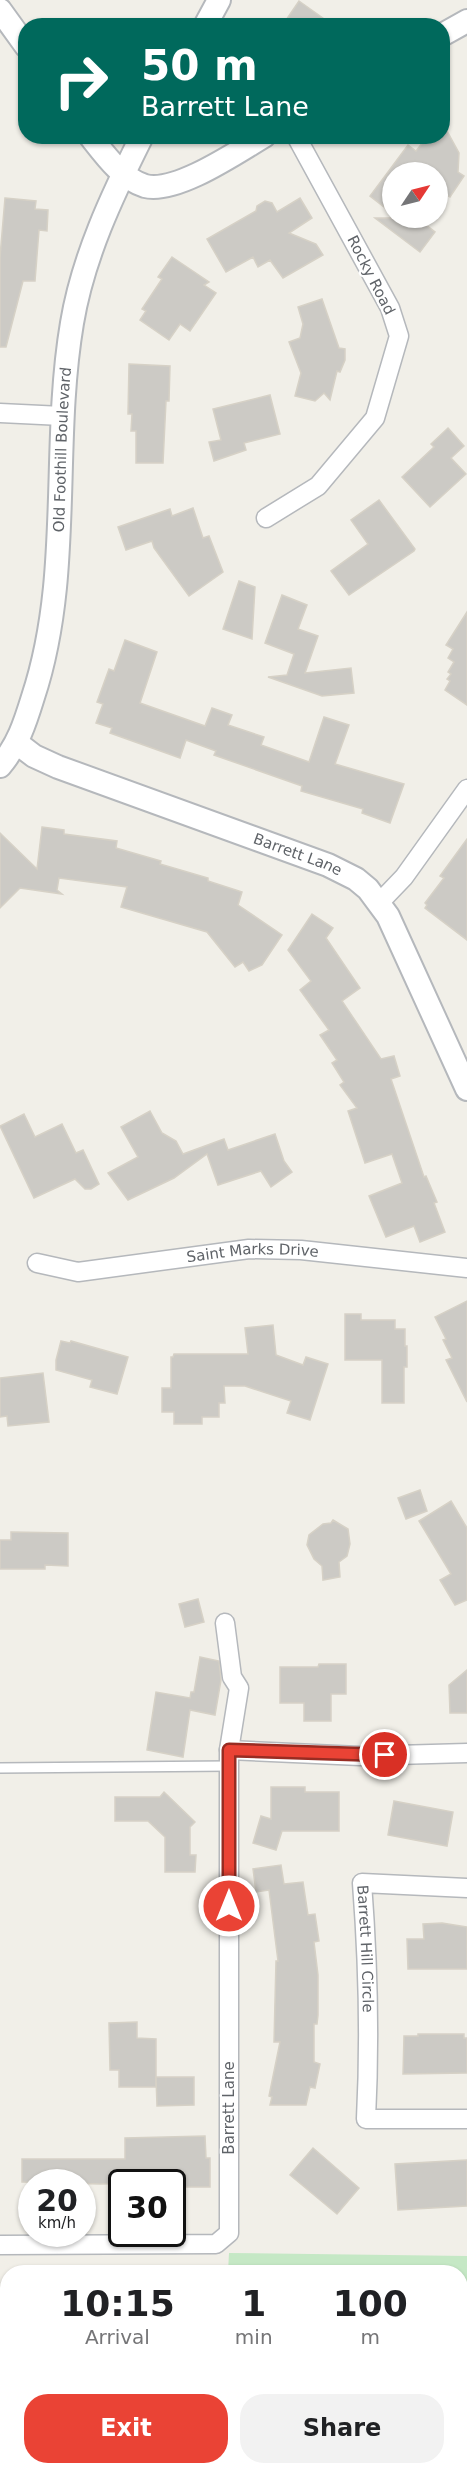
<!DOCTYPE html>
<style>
body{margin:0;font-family:"DejaVu Sans",sans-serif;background:#f2f2f2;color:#202124;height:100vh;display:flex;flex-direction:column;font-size:22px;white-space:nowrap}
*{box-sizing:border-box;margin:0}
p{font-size:20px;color:#757577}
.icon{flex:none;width:33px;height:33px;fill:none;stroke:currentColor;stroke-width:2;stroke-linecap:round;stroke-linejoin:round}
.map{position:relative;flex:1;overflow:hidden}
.details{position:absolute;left:0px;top:2265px;width:468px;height:210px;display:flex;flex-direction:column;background:#fff;border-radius:24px 24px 0 0;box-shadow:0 2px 4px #0004}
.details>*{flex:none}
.hud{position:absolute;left:18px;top:18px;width:432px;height:126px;border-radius:24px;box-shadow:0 2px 4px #0004;background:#00695c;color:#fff;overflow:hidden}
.needle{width:39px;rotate:55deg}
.buttons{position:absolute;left:382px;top:162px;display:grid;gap:12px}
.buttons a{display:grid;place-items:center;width:66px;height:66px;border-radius:50%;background:#fff;box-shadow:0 2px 4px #0004;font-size:30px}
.speed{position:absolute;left:18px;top:2169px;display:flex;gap:12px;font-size:30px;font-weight:700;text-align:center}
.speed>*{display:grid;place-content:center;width:78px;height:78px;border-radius:50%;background:#fff;box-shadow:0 2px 4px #0004;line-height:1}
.speed small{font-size:15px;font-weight:400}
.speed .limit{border:3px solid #111;border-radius:9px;background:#fff;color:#111}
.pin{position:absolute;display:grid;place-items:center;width:51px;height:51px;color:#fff;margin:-26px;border:3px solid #fff;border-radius:50%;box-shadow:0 2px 6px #0007}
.me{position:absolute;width:66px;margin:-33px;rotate:0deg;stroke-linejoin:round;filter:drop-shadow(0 0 4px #0008)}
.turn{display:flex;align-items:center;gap:21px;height:126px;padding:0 24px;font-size:27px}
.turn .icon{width:78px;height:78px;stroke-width:2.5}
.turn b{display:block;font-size:42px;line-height:51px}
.eta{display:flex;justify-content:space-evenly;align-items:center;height:102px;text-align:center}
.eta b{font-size:36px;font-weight:600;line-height:42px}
.cta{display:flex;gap:12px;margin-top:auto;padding:12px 24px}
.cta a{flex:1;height:69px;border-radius:24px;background:#ea4335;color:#fff;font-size:24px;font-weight:600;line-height:69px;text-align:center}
.cta a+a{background:#f2f2f2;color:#202124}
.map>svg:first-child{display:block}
.green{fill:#c5e8c5}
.building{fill:#cccac5;stroke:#d6d1c6;stroke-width:1.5}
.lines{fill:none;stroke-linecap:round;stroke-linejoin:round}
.service-casing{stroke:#b5b8bc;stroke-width:12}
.minor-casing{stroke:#b5b8bc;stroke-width:21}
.tertiary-casing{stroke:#b5b8bc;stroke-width:26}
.service{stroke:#fff;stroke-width:9}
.minor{stroke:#fff;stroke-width:18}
.tertiary{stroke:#fff;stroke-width:22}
.route-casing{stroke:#982c22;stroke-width:15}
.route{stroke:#ea4335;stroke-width:10}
.labels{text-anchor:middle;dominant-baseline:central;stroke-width:4.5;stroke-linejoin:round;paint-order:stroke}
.street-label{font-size:15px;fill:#5f6368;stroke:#fff}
</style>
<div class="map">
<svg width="467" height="2475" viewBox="0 0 467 2475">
<rect width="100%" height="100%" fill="#f1efe8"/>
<polygon class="green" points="229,2253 467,2256 467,2324 461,2324 460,2272 228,2272"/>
<g class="building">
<polygon points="299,1 334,26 282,26"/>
<polygon points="446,129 459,153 458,172 464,176 450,197 438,189 438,172 393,172 393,214 370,196 408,145 416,151 427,137 429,139 442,136 442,131"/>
<polygon points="5,198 36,201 35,209 48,210 47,231 39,230 35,281 23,281 6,347 0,347 0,257"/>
<polygon points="300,198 312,218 289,233 316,244 323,255 283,278 270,260 258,267 253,257 226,272 207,239 256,211 257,206 265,201 272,203 277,212"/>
<polygon points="375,218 417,218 435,232 420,252"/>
<polygon points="172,257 209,282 204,285 216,293 190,331 180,324 169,340 140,320 146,311 142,309 162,279 158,277"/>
<polygon points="322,299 339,348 345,349 345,360 340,372 337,371 330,400 324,393 315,401 295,396 301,373 289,342 300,338 303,324 298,307"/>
<polygon points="129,364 170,366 169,401 166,401 163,463 136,463 136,431 131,431 132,414 128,414"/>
<polygon points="270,395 280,434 244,443 246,450 214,461 209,442 221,440 213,409"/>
<polygon points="448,428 464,446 451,458 466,474 430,507 402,477 434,447 431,444"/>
<polygon points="379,500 415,549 414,551 349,595 331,571 368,544 351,520"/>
<polygon points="193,508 203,538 209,536 223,572 189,596 154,548 152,541 126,550 118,527 170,509 172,516"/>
<polygon points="239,581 255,587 252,639 223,629"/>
<polygon points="282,595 307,605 298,629 318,636 305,673 351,668 354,693 322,696 268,677 287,675 294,654 265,643"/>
<polygon points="467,612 467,705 445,690 450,681 447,679 451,674 448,672 454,662 448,658 453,649 446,645"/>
<polygon points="125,640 157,652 140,703 205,726 212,708 232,715 228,725 264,737 261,745 309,762 324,717 349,725 335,764 404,784 390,823 362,813 363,809 301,791 302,786 214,755 216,751 186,740 180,758 110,733 112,728 96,723 103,704 97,702 109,669 114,671"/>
<polygon points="42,827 64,830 64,834 117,841 116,848 161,861 160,864 208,878 208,881 242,892 238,905 282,935 262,965 249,971 243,962 235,967 207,932 121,907 127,887 59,878 57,890 62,894 20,888 0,908 0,833 37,869"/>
<polygon points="467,839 467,940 425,908 427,905 425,903 444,878 440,876"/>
<polygon points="312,914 333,928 326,938 360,988 342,1001 381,1059 394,1056 400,1076 391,1079 424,1177 426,1176 437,1202 434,1203 445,1232 420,1242 414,1226 386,1237 369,1196 402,1183 392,1154 365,1163 348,1111 357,1108 340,1085 344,1082 332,1063 337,1060 320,1035 329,1030 300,990 311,981 288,950"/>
<polygon points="150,1111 162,1133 176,1141 183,1154 224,1139 228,1150 275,1134 284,1161 292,1172 271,1187 261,1171 218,1185 207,1154 174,1178 128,1200 108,1173 138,1157 121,1127"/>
<polygon points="24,1114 35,1137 62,1124 76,1153 83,1150 99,1184 91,1189 85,1189 75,1179 34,1198 0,1126"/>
<polygon points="467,1301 467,1402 446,1360 452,1358 443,1340 446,1339 435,1317"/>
<polygon points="345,1314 361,1314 361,1320 395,1320 395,1329 405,1329 405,1346 407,1346 407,1367 404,1367 404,1403 382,1403 382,1360 345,1360"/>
<polygon points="273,1325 276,1355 303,1365 306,1357 328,1364 310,1420 287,1413 291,1401 245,1386 224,1386 225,1403 219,1403 219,1417 202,1417 202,1424 174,1424 174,1412 162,1412 162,1388 171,1388 171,1357 173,1357 174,1354 248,1354 245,1328"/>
<polygon points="61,1341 70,1343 71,1341 128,1357 117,1394 90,1387 92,1380 56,1370 56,1360"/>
<polygon points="43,1373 49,1422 8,1426 7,1416 0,1417 0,1378"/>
<polygon points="420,1490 427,1511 406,1519 398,1498"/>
<polygon points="451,1501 467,1528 467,1600 455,1605 440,1580 451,1574 419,1521"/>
<polygon points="333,1520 348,1529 350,1544 347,1556 339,1562 340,1577 323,1580 322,1566 314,1559 307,1545 309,1535 323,1524 331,1523"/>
<polygon points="11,1532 68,1533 68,1566 45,1565 45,1569 0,1569 0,1540 11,1540"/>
<polygon points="198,1599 204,1622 185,1627 179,1604"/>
<polygon points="200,1657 219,1661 221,1680 215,1715 190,1710 183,1757 147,1750 156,1692 190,1698 191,1692 194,1692"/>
<polygon points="319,1664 346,1664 346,1694 331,1694 331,1721 304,1721 304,1703 280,1703 280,1667 318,1667"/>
<polygon points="467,1670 467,1713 450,1713 449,1685"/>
<polygon points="271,1787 305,1787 305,1792 339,1792 339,1831 282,1831 276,1850 253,1843 261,1816 271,1819"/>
<polygon points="164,1792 195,1822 190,1827 190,1855 196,1855 195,1872 165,1872 165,1837 148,1821 115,1821 115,1797 160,1797"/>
<polygon points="394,1801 453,1812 447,1846 388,1835"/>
<polygon points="281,1865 284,1884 303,1882 308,1915 315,1914 319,1941 314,1942 318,1975 318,2015 317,2024 314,2024 314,2062 320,2064 315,2088 310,2087 306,2105 270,2105 272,2097 269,2096 280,2042 274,2042 276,1961 278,1961 269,1890 256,1892 253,1869"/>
<polygon points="442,1923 467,1927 467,1969 408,1969 407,1939 424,1939 423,1924"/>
<polygon points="137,2022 137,2038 156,2039 156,2087 119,2087 119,2070 110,2070 109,2023"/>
<polygon points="418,2034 464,2034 464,2038 467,2038 467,2073 403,2074 404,2036 418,2036"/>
<polygon points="156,2077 194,2077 194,2105 157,2106"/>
<polygon points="205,2136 206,2158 210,2158 210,2187 177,2187 177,2182 100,2184 22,2182 22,2159 125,2159 125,2138"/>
<polygon points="313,2148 359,2188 337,2214 290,2175"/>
<polygon points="467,2160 467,2206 398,2210 395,2164"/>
</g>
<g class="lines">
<defs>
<polyline id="service" points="0,1768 229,1766"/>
<g id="minor">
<polyline points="0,413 62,416"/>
<polyline points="266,518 318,486 375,418 399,336 390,308 296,136"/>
<polyline points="380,902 404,877 467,789"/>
<path id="s1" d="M37 1263 78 1272 249 1249 301 1250 467 1268"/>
<polyline points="229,1750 360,1756 467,1753"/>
<path id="s2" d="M467 1888 362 1883C368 1961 370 2041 366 2119H467"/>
<polyline points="0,2245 216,2244 229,2233 229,1750 239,1688 232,1677 225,1623"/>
<polyline points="0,2383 8,2384"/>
<polyline points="354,2468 354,2475"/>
</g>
<g id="tertiary">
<polyline points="0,10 26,46"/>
<polyline points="205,26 219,0"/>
<polyline points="442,35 467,21"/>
<path d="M90 136C105 155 122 179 145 186 176 194 237 152 264 136"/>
<path id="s3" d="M17 743 34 756 58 767 328 865 356 879 368 889 388 916 467 1089"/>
<path id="s4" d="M0 766C18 745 25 723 33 697 73 576 51 447 72 323 83 257 112 196 142 136"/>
</g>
</defs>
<use href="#service" class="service-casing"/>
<use href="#minor" class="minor-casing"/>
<use href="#tertiary" class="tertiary-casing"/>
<use href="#service" class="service"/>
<use href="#minor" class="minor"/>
<use href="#tertiary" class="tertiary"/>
</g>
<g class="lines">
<defs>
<polyline id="route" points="229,1906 229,1750 385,1755"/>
</defs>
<use href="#route" class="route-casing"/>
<use href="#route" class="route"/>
</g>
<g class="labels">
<g class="street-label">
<text transform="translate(371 275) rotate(63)">Rocky Road</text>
<text stroke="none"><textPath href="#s4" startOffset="327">Old Foothill Boulevard</textPath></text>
<text stroke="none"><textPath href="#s3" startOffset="303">Barrett Lane</textPath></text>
<text stroke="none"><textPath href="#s1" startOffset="218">Saint Marks Drive</textPath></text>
<text stroke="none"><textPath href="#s2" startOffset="171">Barrett Hill Circle</textPath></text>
<text transform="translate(229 2108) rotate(-90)">Barrett Lane</text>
</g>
</g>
</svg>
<div class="buttons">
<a><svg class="needle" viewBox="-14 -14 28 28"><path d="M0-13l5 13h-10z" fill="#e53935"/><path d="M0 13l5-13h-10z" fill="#757577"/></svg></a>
</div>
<div class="speed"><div>20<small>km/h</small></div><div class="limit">30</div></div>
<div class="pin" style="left:385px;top:1755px;background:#d93025"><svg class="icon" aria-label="arrive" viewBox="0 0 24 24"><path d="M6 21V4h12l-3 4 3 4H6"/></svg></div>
<svg class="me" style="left:229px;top:1906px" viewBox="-20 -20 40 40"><circle r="17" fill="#ea4335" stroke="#fff" stroke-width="3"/><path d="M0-11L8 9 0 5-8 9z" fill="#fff"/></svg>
<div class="hud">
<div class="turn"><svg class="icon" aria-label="right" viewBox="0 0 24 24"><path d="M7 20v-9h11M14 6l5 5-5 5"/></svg><div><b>50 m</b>Barrett Lane</div></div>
</div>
<section class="details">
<div class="eta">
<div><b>10:15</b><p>Arrival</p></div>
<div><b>1</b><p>min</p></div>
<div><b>100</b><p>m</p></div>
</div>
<div class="cta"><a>Exit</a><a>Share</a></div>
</section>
</div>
